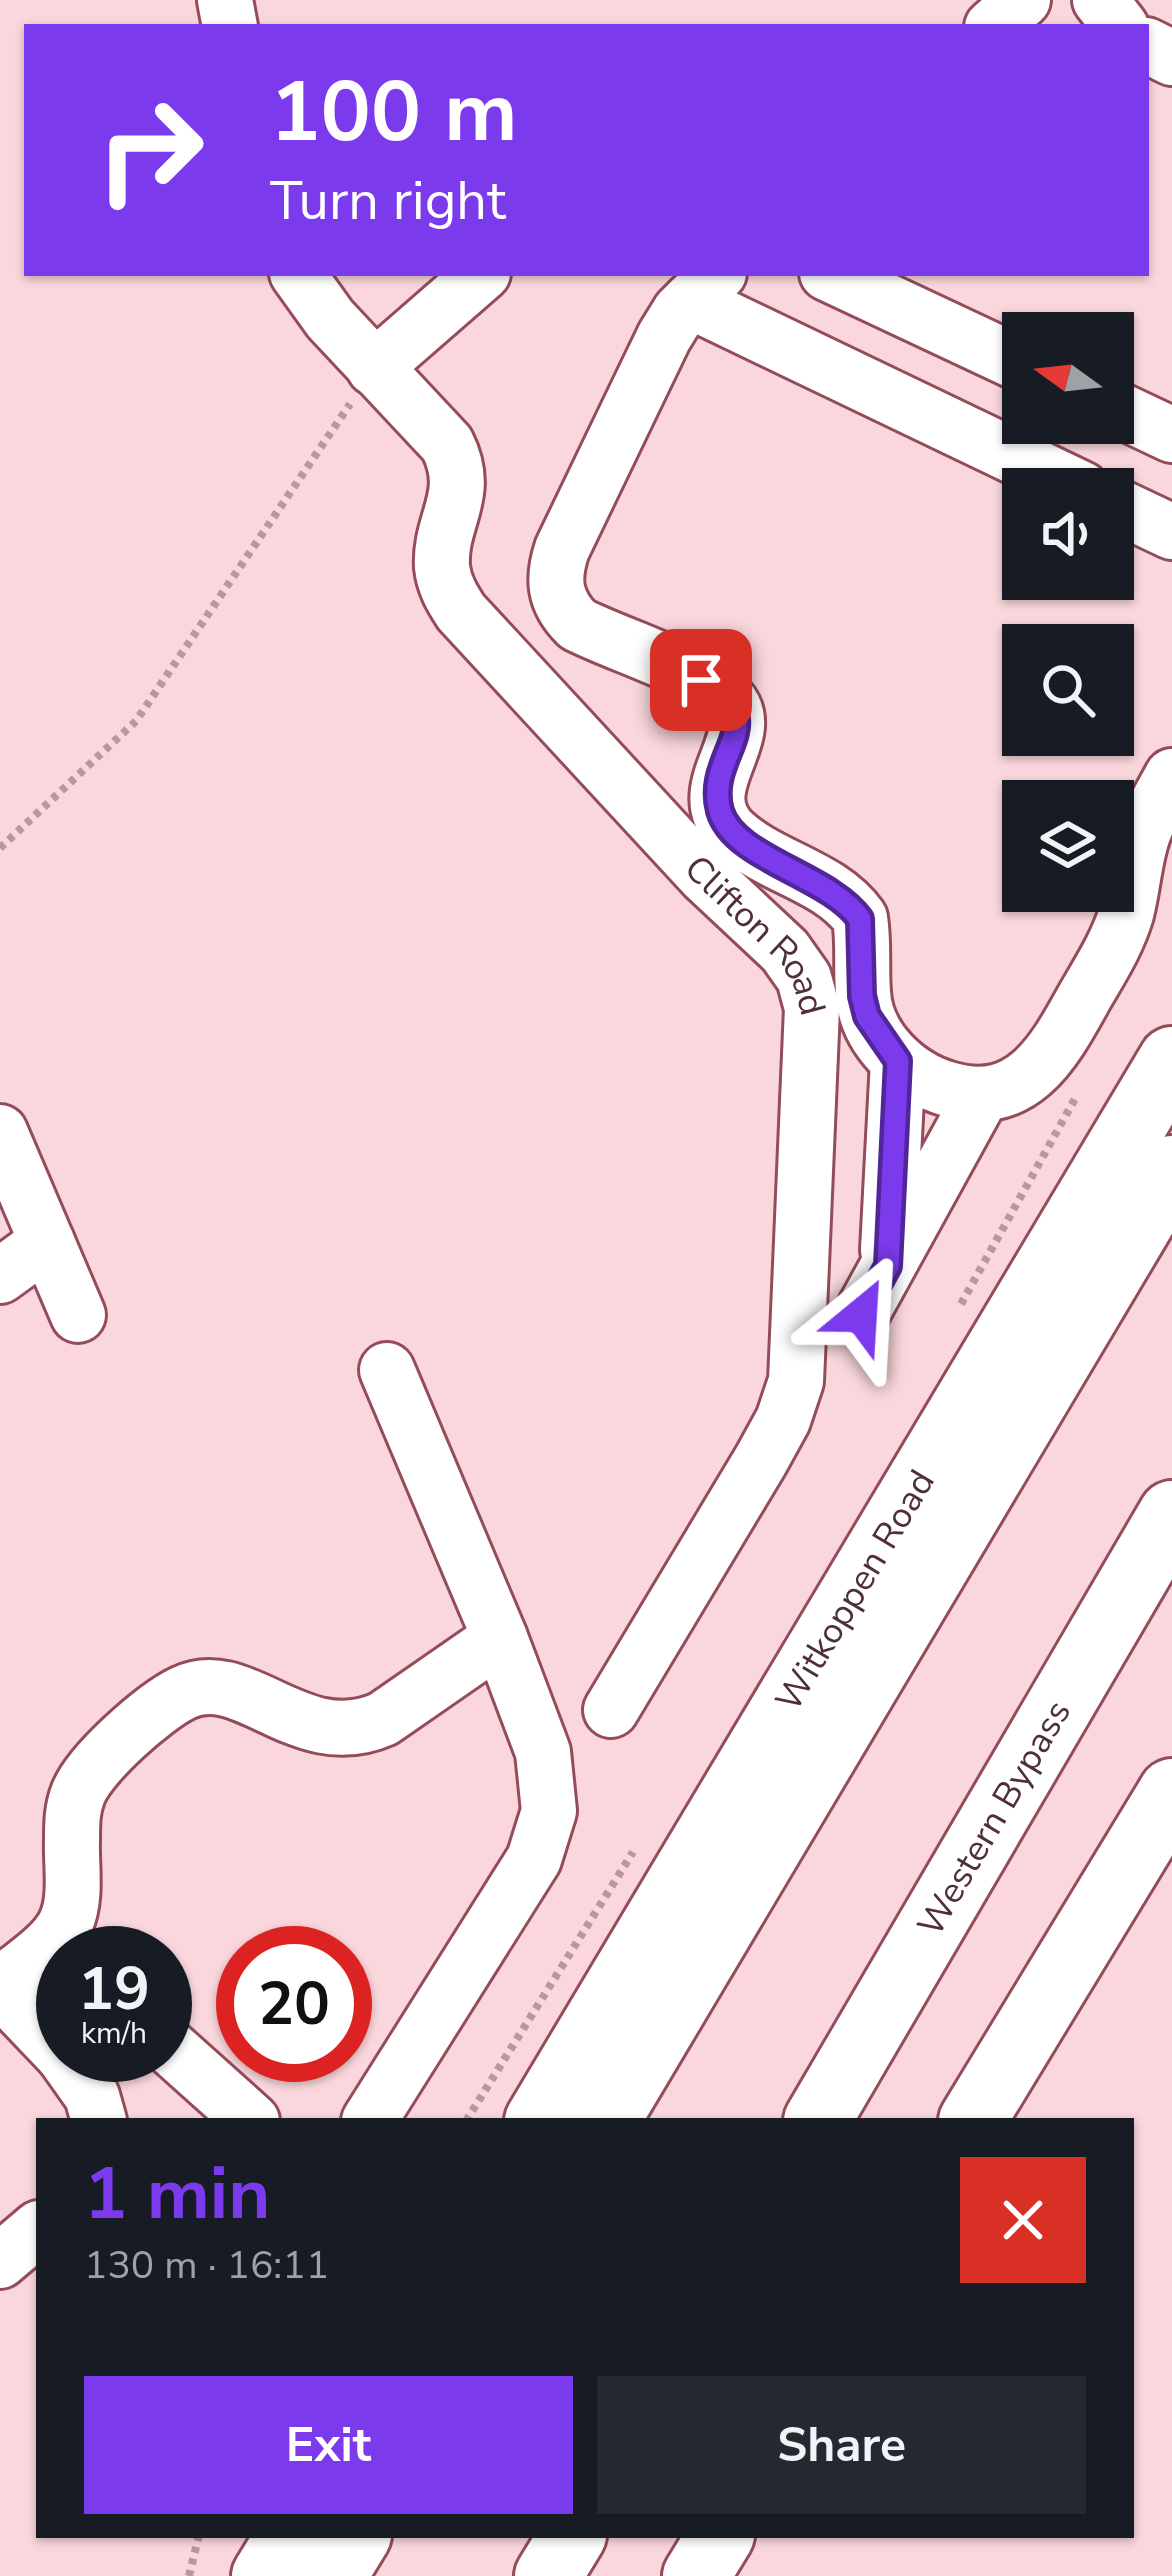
<!DOCTYPE html>
<meta charset="utf-8">
<style>
body{margin:0;font-family:"Nunito Sans",sans-serif;background:#242831;color:#f1f3f6;height:100vh;display:flex;flex-direction:column;font-size:45px;white-space:nowrap}
*{box-sizing:border-box;margin:0}
p{font-size:39px;color:#9ea1a6}
.icon{flex:none;width:66px;height:66px;fill:none;stroke:currentColor;stroke-width:2;stroke-linecap:round;stroke-linejoin:round}
.map{position:relative;flex:1;overflow:hidden}
.side{position:absolute;left:36px;top:2118px;width:1098px;height:420px;display:flex;flex-direction:column;background:#171b24;border-radius:0px;box-shadow:0 3px 9px #0004}
.side>*{flex:none}
.guide{position:absolute;left:24px;top:24px;width:1125px;height:252px;border-radius:0px;box-shadow:0 3px 9px #0004;background:#7c3aed;color:#fff;overflow:hidden}
.needle{width:78px;rotate:285deg}
.controls{position:absolute;left:1002px;top:312px;display:grid;gap:24px}
.controls a{display:grid;place-items:center;width:132px;height:132px;border-radius:0px;background:#171b24;box-shadow:0 3px 9px #0004;font-size:60px}
.speed{position:absolute;left:36px;top:1926px;display:flex;gap:24px;font-size:60px;font-weight:700;text-align:center}
.speed>*{display:grid;place-content:center;width:156px;height:156px;border-radius:50%;background:#171b24;box-shadow:0 3px 9px #0004;line-height:1}
.speed small{font-size:30px;font-weight:400}
.speed .limit{border:18px solid #d22;background:#fff;color:#111}
.pin{position:absolute;display:grid;place-items:center;width:102px;height:102px;color:#fff;margin:-51px;border-radius:24px;box-shadow:0 6px 18px #0006}
.me{position:absolute;width:132px;margin:-66px;rotate:27deg;stroke-linejoin:round;filter:drop-shadow(0 0 9px #0008)}
.turn{display:flex;align-items:center;gap:42px;height:252px;padding:0 48px;font-size:54px}
.turn .icon{width:156px;height:156px;stroke-width:2.5}
.turn b{display:block;font-size:84px;line-height:102px}
.round{display:grid;place-items:center;flex:none;width:126px;height:126px;border-radius:0px;background:#242831}
.headline{display:flex;align-items:center;justify-content:space-between;height:204px;padding:0 48px}
h1{font-size:72px;font-weight:700;line-height:90px;color:#7c3aed}
.action{display:flex;gap:24px;margin-top:auto;padding:24px 48px}
.action a{flex:1;height:138px;border-radius:0px;background:#7c3aed;color:#fff;font-size:48px;font-weight:700;line-height:138px;text-align:center}
.action a+a{background:#242831;color:#f1f3f6}
.map>svg:first-child{display:block}
.lines{fill:none;stroke-linecap:round;stroke-linejoin:round}
.minor-casing{stroke:#944c5a;stroke-width:60}
.major-casing{stroke:#944c5a;stroke-width:72}
.highway-casing{stroke:#944c5a;stroke-width:72}
.path{stroke:#b9979c;stroke-width:8;stroke-dasharray:6 6;stroke-linecap:butt}
.minor{stroke:#fff;stroke-width:54}
.major{stroke:#fff;stroke-width:66}
.highway{stroke:#fff;stroke-width:66}
.route-casing{stroke:#51269a;stroke-width:30}
.route{stroke:#7c3aed;stroke-width:21}
.labels{text-anchor:middle;dominant-baseline:central;stroke-width:12;stroke-linejoin:round;paint-order:stroke}
.street-label{font-size:36px;fill:#503035;stroke:#fff}
</style>
<div class="map">
<svg width="1172" height="2576" viewBox="0 0 1172 2576">
<rect width="100%" height="100%" fill="#fad7dc"/>
<g class="lines">
<defs>
<g id="minor">
<polyline points="225,0 230,27"/>
<polyline points="1100,0 1121,27"/>
<polyline points="992,27 1023,0"/>
<polyline points="1146,45 1172,58"/>
<path id="s1" d="M297 273 330 319 447 444C473 495 439 520 442 567 444 585 452 598 461 612L704 875 785 951 804 978 812 1008 796 1381 783 1420 761 1460 611 1710"/>
<path d="M719 273 680 311 664 337 562 549C552 579 554 601 577 624 614 644 710 672 731 703 757 740 689 789 732 832 770 868 829 875 860 918 864 943 861 967 863 992 865 1038 906 1077 948 1089 1023 1111 1054 1052 1085 996 1100 970 1117 944 1126 914 1133 888 1134 859 1143 834 1150 813 1162 795 1172 776"/>
<polyline points="827,273 1023,365"/>
<polyline points="690,301 1082,489"/>
<polyline points="374,368 483,273"/>
<polyline points="1113,407 1172,435"/>
<polyline points="1113,504 1172,532"/>
<polyline points="0,1132 78,1315"/>
<polyline points="888,1250 898,1061"/>
<polyline points="0,1276 47,1242"/>
<polyline points="861,1315 982,1095"/>
<path d="M0 1985C20 1968 55 1947 66 1922 77 1898 71 1865 72 1840 72 1824 72 1809 78 1794 89 1764 154 1707 183 1693 245 1663 299 1756 383 1719L500 1638"/>
<polyline points="0,1989 63,2055"/>
<polyline points="165,2043 252,2121"/>
<polyline points="63,2055 92,2096 99,2121"/>
<polyline points="369,2121 534,1859 549,1811 543,1752 500,1638 387,1370"/>
<polyline points="0,2261 39,2228"/>
</g>
<g id="major">
<path id="s2" d="M538 2121 1172 1060"/>
<polyline points="606,2121 1172,1169"/>
<polyline points="265,2576 290,2535"/>
<polyline points="333,2576 358,2535"/>
</g>
<g id="highway">
<path id="s3" d="M817 2121 1172 1514"/>
<polyline points="972,2121 1172,1792"/>
<polyline points="548,2576 573,2535"/>
<polyline points="696,2576 721,2535"/>
</g>
</defs>
<use href="#minor" class="minor-casing"/>
<use href="#major" class="major-casing"/>
<use href="#highway" class="highway-casing"/>
<g class="path">
<polyline points="0,848 136,721 350,404"/>
<polyline points="961,1304 1076,1097"/>
<polyline points="466,2121 633,1852"/>
<polyline points="189,2576 199,2535"/>
</g>
<use href="#minor" class="minor"/>
<use href="#major" class="major"/>
<use href="#highway" class="highway"/>
</g>
<g class="lines">
<defs>
<path id="route" d="M701 680C777 723 704 753 720 811 734 859 829 875 860 919L862 996 867 1016 898 1061 888 1266 861 1315"/>
</defs>
<use href="#route" class="route-casing"/>
<use href="#route" class="route"/>
</g>
<g class="labels">
<g class="street-label">
<text stroke="none"><textPath href="#s1" startOffset="843">Clifton Road</textPath></text>
<text stroke="none"><textPath href="#s2" startOffset="618">Witkoppen Road</textPath></text>
<text stroke="none"><textPath href="#s3" startOffset="351">Western Bypass</textPath></text>
</g>
</g>
</svg>
<div class="controls">
<a><svg class="needle" viewBox="-14 -14 28 28"><path d="M0-13l5 13h-10z" fill="#e53935"/><path d="M0 13l5-13h-10z" fill="#9ea1a6"/></svg></a>
<a><svg class="icon" aria-label="sound" viewBox="0 0 24 24"><path d="M4 9h4l5-4v14l-5-4H4zM17 9q2 3 0 6"/></svg></a>
<a><svg class="icon" aria-label="search" viewBox="0 0 24 24"><circle cx="10" cy="10" r="6"/><path d="M15 15l6 6"/></svg></a>
<a><svg class="icon" aria-label="layers" viewBox="0 0 24 24"><path d="M12 4l9 5-9 5-9-5zM3 14l9 5 9-5"/></svg></a>
</div>
<div class="speed"><div>19<small>km/h</small></div><div class="limit">20</div></div>
<div class="pin" style="left:701px;top:680px;background:#d93025"><svg class="icon" aria-label="arrive" viewBox="0 0 24 24"><path d="M6 21V4h12l-3 4 3 4H6"/></svg></div>
<svg class="me" style="left:861px;top:1315px" viewBox="-20 -20 40 40"><path d="M0-17L14 15 0 8-14 15z" fill="#7c3aed" stroke="#fff" stroke-width="4"/></svg>
<div class="guide">
<div class="turn"><svg class="icon" aria-label="right" viewBox="0 0 24 24"><path d="M7 20v-9h11M14 6l5 5-5 5"/></svg><div><b>100 m</b>Turn right</div></div>
</div>
<section class="side">
<div class="headline"><div><h1>1 min</h1><p>130 m · 16:11</p></div><a class="round" style="background:#d93025;color:#fff"><svg class="icon" aria-label="close" viewBox="0 0 24 24"><path d="M6 6l12 12M18 6L6 18"/></svg></a></div>
<div class="action"><a>Exit</a><a>Share</a></div>
</section>
</div>
